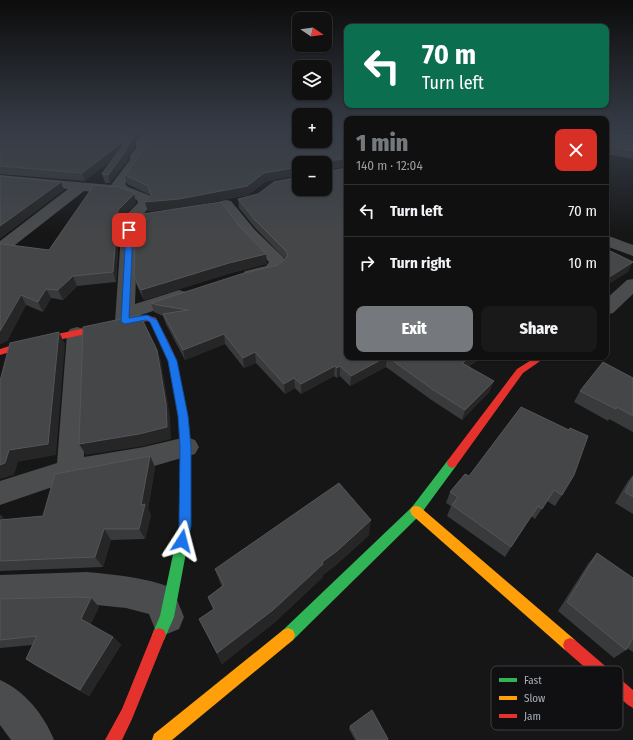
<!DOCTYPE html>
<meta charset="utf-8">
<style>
body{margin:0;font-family:"Fira Sans Condensed",sans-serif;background:#191919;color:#f1f3f6;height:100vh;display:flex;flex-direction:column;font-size:15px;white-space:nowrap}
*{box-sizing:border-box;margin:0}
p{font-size:13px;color:#9c9d9f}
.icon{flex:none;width:22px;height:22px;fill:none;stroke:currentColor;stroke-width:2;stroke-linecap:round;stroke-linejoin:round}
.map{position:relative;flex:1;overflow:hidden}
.side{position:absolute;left:344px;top:116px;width:265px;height:244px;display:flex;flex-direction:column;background:#101010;border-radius:8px;box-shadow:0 1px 3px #0004,0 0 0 1px #303030}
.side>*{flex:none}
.hud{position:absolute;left:344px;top:24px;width:265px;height:84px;border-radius:8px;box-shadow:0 1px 3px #0004,0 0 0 1px #303030;background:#0b6e4f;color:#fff;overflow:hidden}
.needle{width:26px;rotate:103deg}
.tools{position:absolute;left:292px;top:12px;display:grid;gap:8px}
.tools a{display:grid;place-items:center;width:40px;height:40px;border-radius:8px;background:#101010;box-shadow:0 1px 3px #0004,0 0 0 1px #303030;font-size:20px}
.pin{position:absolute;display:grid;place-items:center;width:34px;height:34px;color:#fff;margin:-17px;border-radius:8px;box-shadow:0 2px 6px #0006}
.me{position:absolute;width:44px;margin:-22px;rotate:9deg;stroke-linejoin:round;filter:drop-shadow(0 0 3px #0008)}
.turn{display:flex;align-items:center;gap:14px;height:84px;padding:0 12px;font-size:18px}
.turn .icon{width:52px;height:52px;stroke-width:2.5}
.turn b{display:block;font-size:28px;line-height:34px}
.round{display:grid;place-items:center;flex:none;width:42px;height:42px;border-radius:8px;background:#191919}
.head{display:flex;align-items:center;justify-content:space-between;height:68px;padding:0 12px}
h1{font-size:24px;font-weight:800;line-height:30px;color:#75797e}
.action{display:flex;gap:8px;margin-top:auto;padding:8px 12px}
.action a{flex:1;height:46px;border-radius:8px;background:#75797e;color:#fff;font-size:16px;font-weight:800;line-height:46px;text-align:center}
.action a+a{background:#191919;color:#f1f3f6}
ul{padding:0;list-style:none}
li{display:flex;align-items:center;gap:12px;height:52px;padding:0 12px;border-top:1px solid #303030}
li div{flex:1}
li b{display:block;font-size:15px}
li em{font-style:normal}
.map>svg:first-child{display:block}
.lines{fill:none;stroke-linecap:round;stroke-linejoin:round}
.street{fill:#4a4c4e;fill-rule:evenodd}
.fast{fill:#30b455;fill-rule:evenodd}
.slow{fill:#ff9f0a;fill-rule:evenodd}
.jam{fill:#e5322d;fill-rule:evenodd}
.wall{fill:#383a3b}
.shaded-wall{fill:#262627}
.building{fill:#444648;stroke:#54565a}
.route{fill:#1a73e8;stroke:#114b97}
.key{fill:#101012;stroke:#3e3f43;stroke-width:1}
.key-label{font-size:11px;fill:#a8aeb6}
</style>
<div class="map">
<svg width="633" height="740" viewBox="0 0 633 740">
<rect width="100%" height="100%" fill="#161616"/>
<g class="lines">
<g class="street">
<polygon points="146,130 156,130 148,141 148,149 142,156 142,160 125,184 128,187 149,195 152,204 138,220 135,304 179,290 186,292 188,296 186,300 135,317 135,322 132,326 125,328 118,326 115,322 122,219 138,203 137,200 121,194 84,191 6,252 0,254 0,241 68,189 0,183 0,175 111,185 130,160 130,155 136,148 136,141"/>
<path d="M226 200 231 201 255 230 283 257 287 265C279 276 258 282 245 279L242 275 245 271 266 266 269 262 243 236 219 204 221 201Z"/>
<polygon points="606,235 633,245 633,256 606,246"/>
<polygon points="633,279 633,294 613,313 606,315 606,299 627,280"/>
<polygon points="77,327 84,329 87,334 84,457 144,447 186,437 195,440 199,447 195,454 144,469 70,481 0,505 0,481 57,463 67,334 70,329"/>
<path d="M87 572C116 575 145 577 172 588L184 617 179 629 167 634 155 629 149 614 126 608 87 604 0 607V575Z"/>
<path d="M0 680C25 691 44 715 54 740H11L0 725Z"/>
</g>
<g class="fast">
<polygon points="174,366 178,369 188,416 191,447 191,526 174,617 164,640 159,642 154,640 152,635 160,616 179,526 181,447 178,416 170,369"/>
<polygon points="452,458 456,460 457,463 456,466 420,515 293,640 288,642 283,640 281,635 283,630 412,507 448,460"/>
</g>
<g class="slow">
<polygon points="416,506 420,507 575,640 577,645 575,650 570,652 565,650 412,515 410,511 412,507"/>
<polygon points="288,628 293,630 295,635 293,640 172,740 152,740 154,734 283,630"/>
</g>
<g class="jam">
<path d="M147 315 156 318 157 320C162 331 181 361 177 371H171L169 361 150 322 147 321 30 346 0 355V349L29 340Z"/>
<polygon points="536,357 546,357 523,373 456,466 452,468 448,466 447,463 448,460 517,369"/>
<polygon points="159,628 164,630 166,635 132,719 122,740 105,740 122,709 154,630"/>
<polygon points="570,638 575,640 633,690 633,708 628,705 565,650 563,645 565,640"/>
</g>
</g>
<g class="wall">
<polygon points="0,130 135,140 134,147 129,154 128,159 110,183 105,183 102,174 112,159 85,181 0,174"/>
<polygon points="347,130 347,166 325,170 325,163 265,182 248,195 181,208 148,211 145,202 151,195 150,195 127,184 125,175 141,153 148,141"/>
<polygon points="611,133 633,135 633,159 606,154 608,141"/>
<polygon points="258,194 347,357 483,357 469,366 490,391 462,420 430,399 386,367 350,386 340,376 337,378 334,376 301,394 295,388 285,394 256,363 244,368 225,344 185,360 166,324 163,316 154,312 151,303 278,265 285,259 256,229 239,208 238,199"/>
<polygon points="136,203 120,219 116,282 77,286 63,300 51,298 43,312 26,305 7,341 0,344 0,244 49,250"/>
<polygon points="267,264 231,273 144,300 137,286 134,277"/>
<polygon points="633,378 633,432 609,419 608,421 574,402 580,391"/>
<polygon points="570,428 562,495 555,506 547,501 535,519 531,516 505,557 447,516 451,506 446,503 450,492 469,476 569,430"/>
<polygon points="150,456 155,467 148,509 151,515 145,539 111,540 103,567 0,571 0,516 1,515 5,520 43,516"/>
<polygon points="633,475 633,514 615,503 628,481"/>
<polygon points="369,535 336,565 323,575 323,577 275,622 222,664 199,619 213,609 208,597 222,587 220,582 215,569"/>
<polygon points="597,553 633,578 633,652 627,648 626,650 614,658 558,611 588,564"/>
<polygon points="91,598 99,607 90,625 113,637 121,645 89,696 36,666 26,659 32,645 0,648 0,599"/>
<polygon points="350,726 388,740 355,740 349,729"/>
</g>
<g class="shaded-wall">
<polygon points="136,130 145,130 135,140 134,147 129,154 128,159 110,183 108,175 127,148 85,181 82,173"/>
<polygon points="347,158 347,166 325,170 325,163 324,163 324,162"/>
<polygon points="299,167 299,175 265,182 248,195 181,208 148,211 145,202 264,173"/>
<polygon points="61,182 64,190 0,239 0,226"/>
<polygon points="134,194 136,203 120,219 116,282 113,272 118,210"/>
<polygon points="266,254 267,264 231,273 144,300 141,290 229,263"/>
<polygon points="633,262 628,272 606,286 606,279"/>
<polygon points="73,276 77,286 63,300 58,290"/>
<polygon points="46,289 51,298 43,312 38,302"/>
<polygon points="21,295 26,305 7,341 0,344 0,331"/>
<polygon points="59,332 65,344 56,455 18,462 14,475 0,479 0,465 9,450"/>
<polygon points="224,334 225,344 185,360 183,350"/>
<polygon points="157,350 161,361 170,416 171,439 144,446 86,455 79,444"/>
<polygon points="255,352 256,363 244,368 243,358"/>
<polygon points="386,357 387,357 386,367 350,386 351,376"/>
<polygon points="471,357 483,357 459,373 462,363"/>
<polygon points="335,366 334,376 301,394 301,384"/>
<polygon points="340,366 340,376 337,378 337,368"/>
<polygon points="294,378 295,388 285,394 284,384"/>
<polygon points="494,381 490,391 462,420 465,410"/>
<polygon points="150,456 155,467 148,509 151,515 145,539 139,529 141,505"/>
<polygon points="1,515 12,526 0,520"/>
<polygon points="371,520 369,535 336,565 323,575 323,577 275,622 222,664 217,653"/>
<polygon points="104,529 111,540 103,567 95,557"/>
<polygon points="91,598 99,607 89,627 81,619"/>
<polygon points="113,637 121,645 89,696 80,690"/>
</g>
<g class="building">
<polygon points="0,130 136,130 133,132 132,140 127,146 126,151 108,175 102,174 128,138 82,173 0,166"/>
<polygon points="151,130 299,130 299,141 325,141 325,130 347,130 347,158 324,162 324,163 299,163 299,167 264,173 247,186 179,199 145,202 151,195 148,186 125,175 141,153 142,149 148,141 148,134"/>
<polygon points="611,133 633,135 633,151 610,146"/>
<polygon points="347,168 347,357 386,357 351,376 340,366 337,368 335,366 301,384 294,378 284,384 255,352 243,358 224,334 183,350 163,314 188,310 158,305 151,303 241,274 278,265 288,256 286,251 255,220 238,199 258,194 274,182 299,177 299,189 325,189 325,172"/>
<polygon points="0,176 61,182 0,226"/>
<polygon points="94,185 118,187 133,192 134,194 118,210 113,272 73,276 58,290 46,289 38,302 21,295 0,331 0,244 2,244 49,250"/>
<polygon points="221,202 241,228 266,254 229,263 141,290 134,277 136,215"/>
<polygon points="606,249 633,262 606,279"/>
<polygon points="140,315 157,350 166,404 167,427 139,434 79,444 83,327"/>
<polygon points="59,332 48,444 9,450 5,463 0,465 0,381 10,343"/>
<polygon points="388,357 471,357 462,363 494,381 465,410 432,389"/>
<polygon points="603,362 633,378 633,416 617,407 616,409 580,391"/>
<polygon points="521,407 569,430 570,428 588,436 574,475 562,495 554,490 542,509 538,506 511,547 452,505 458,497 450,492 465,474 469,476"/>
<polygon points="150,456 141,505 145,504 139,529 104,529 95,557 0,561 0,520 43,516 55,474"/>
<polygon points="633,477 633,497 625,492"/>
<polygon points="339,483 371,520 337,551 322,562 323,564 273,610 217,653 199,619 214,609 208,597 224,585 215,569"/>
<polygon points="597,553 633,578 633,638 626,650 567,602"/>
<polygon points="79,597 91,598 81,619 113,637 80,690 26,659 37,636 0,640 0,599"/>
<polygon points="372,710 388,739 387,740 358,740 350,726"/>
</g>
<linearGradient id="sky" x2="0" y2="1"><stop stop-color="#0c0c0c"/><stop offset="0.56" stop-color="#363c47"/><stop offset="1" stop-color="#363c47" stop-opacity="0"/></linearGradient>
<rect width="633" height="233" fill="url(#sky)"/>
<polygon class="route" points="129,228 133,230 129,318 147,315 157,320 177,361 188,416 191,447 191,526 186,546 182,547 178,546 176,541 179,526 180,447 178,416 168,361 150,322 146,320 125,324 121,322 126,230"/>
<rect x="491" y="666" width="132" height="64" rx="6" class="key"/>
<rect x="499" y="678" width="18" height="4" fill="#30b455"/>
<rect x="499" y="696" width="18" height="4" fill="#ff9f0a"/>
<rect x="499" y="714" width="18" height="4" fill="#e5322d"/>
<g class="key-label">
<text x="524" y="684">Fast</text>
<text x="524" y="702">Slow</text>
<text x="524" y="720">Jam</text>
</g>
</svg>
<div class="tools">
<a><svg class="needle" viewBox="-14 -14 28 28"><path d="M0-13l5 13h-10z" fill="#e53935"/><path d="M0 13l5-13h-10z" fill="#9c9d9f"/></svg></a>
<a><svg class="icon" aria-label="layers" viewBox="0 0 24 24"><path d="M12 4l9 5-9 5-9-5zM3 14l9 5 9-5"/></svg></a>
<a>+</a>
<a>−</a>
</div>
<div class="pin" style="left:129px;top:230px;background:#d93025"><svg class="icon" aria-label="arrive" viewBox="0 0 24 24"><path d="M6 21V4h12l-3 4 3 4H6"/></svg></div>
<svg class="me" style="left:182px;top:541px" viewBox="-20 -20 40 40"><path d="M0-17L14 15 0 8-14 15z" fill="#1a73e8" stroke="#fff" stroke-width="4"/></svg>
<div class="hud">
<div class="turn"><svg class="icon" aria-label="left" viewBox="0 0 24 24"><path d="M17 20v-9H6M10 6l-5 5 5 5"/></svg><div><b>70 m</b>Turn left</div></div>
</div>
<section class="side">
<div class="head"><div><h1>1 min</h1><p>140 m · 12:04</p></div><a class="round" style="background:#d93025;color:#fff"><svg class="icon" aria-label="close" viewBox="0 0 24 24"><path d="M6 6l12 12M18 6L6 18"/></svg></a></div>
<ul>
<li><svg class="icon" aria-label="left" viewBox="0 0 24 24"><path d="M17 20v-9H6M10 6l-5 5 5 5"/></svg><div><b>Turn left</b></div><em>70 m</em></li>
<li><svg class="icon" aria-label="right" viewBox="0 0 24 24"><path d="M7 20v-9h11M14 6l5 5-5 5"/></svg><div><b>Turn right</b></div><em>10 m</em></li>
</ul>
<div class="action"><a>Exit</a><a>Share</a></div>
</section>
</div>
